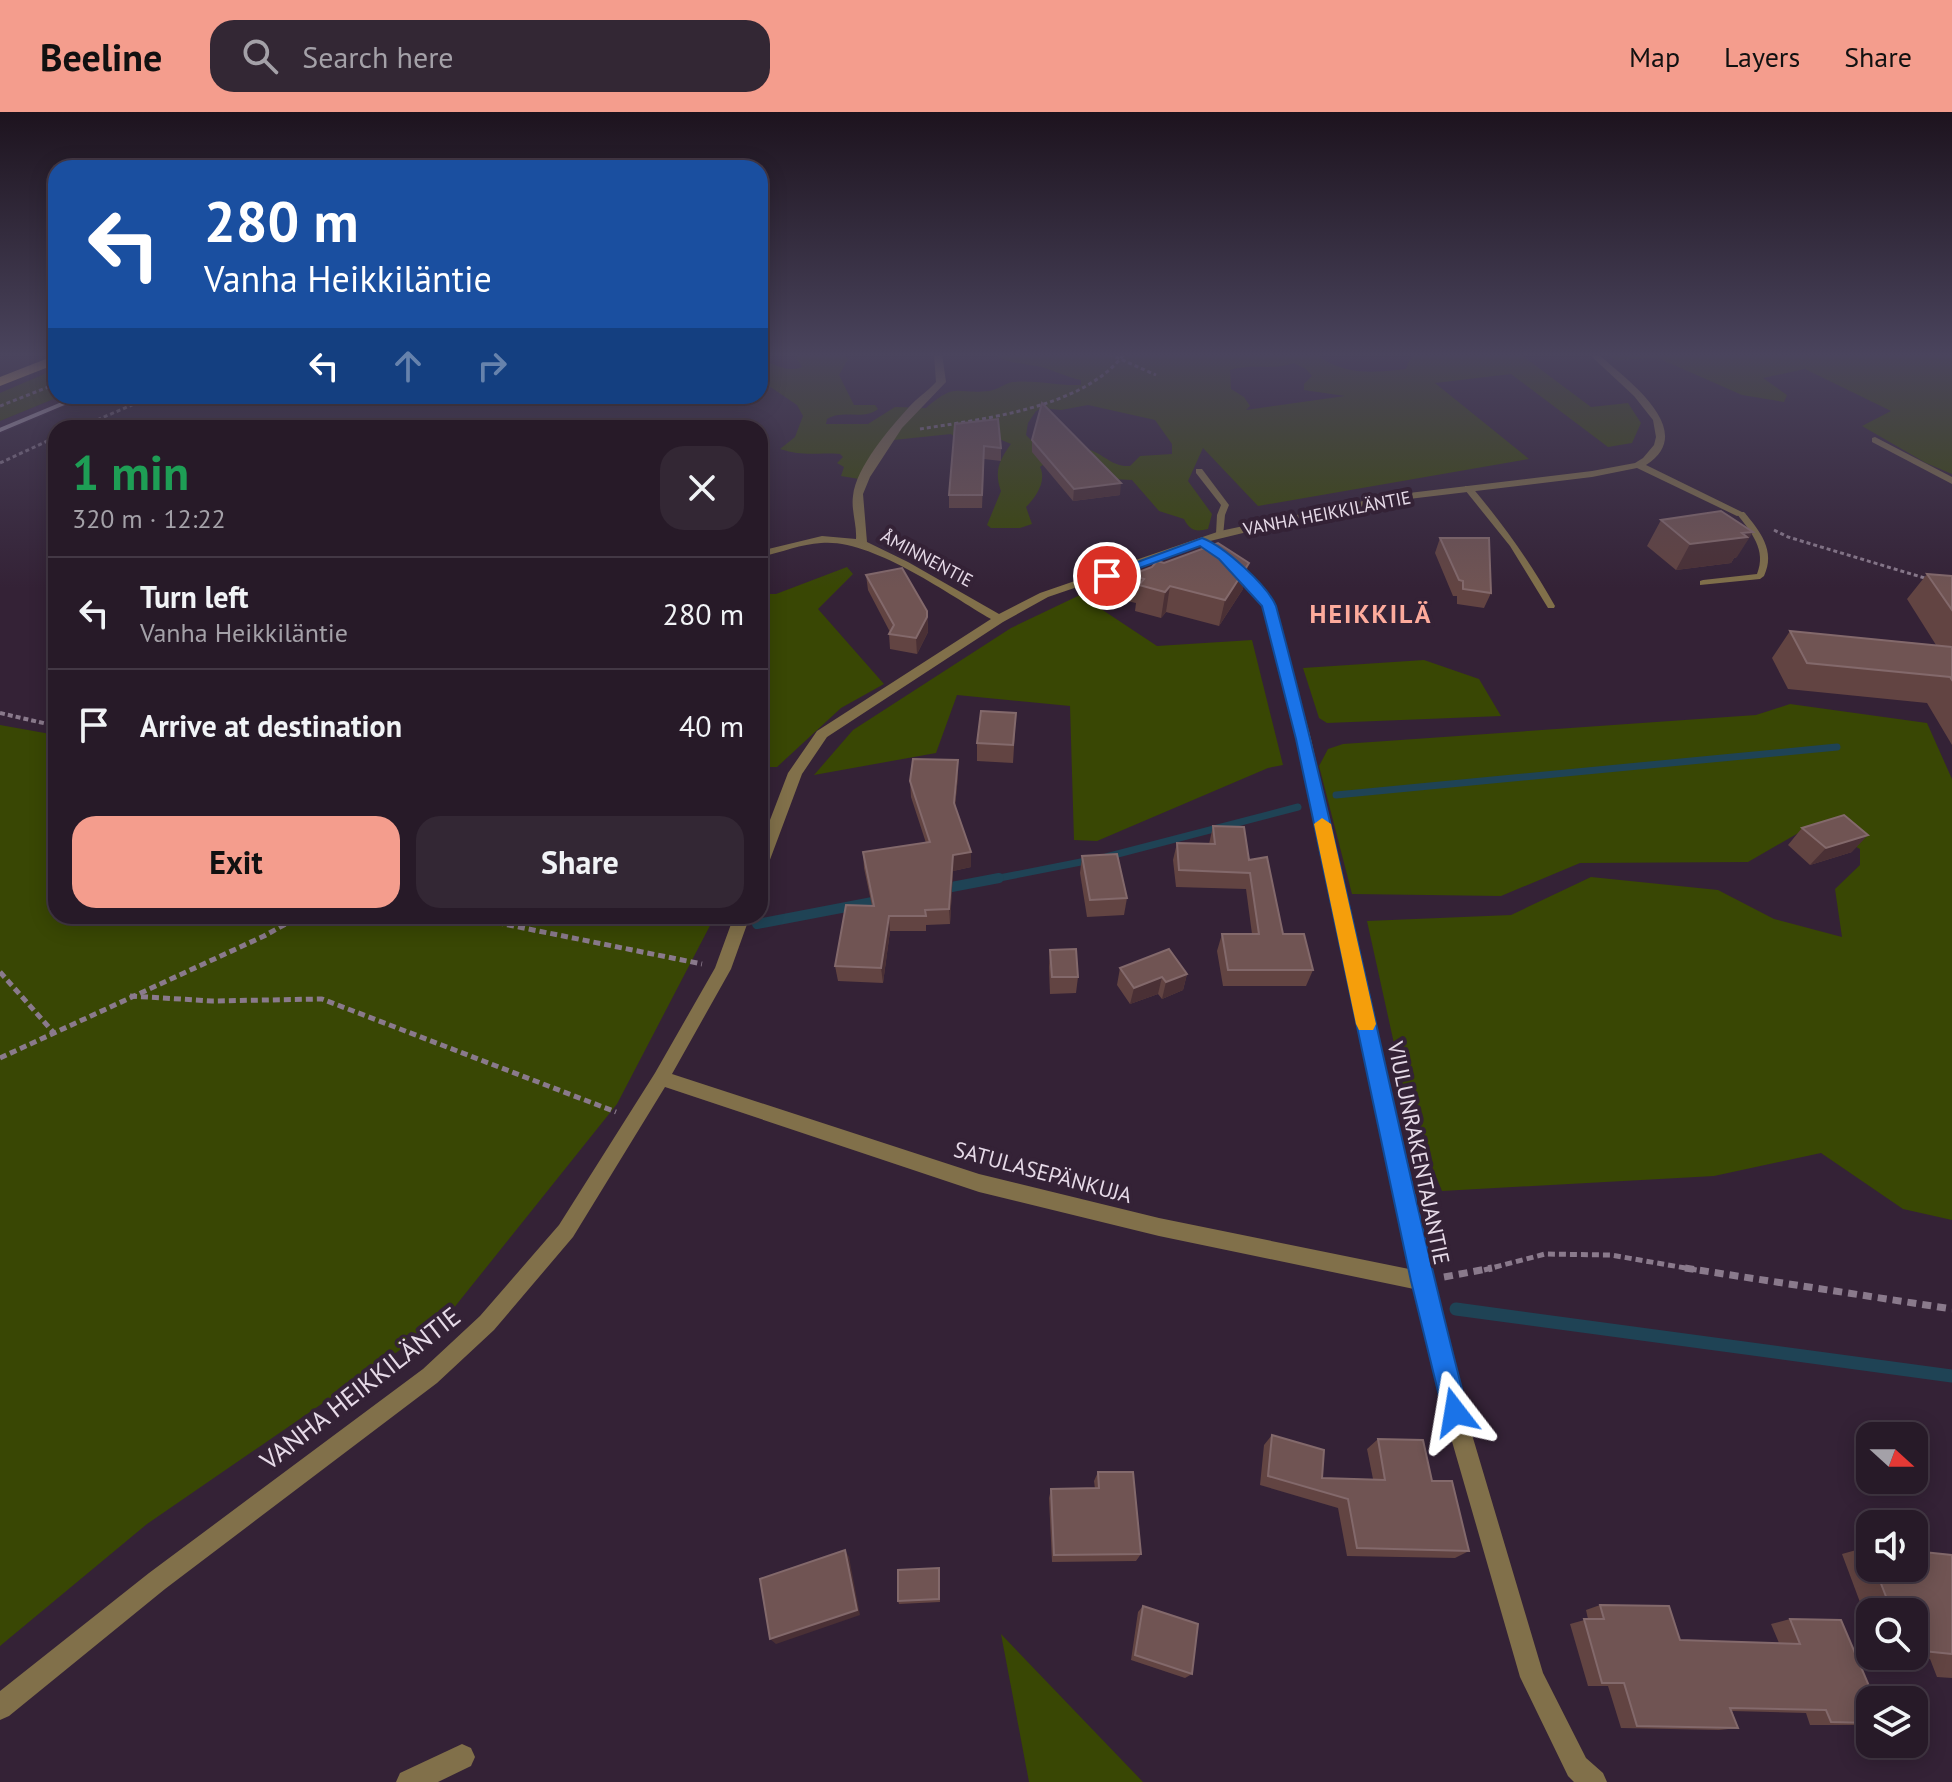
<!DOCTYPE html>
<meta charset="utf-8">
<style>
body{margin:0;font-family:"PT Sans",sans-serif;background:#332734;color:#f1f3f6;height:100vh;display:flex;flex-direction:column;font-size:30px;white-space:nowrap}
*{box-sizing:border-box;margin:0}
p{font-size:26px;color:#a4a1a8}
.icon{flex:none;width:44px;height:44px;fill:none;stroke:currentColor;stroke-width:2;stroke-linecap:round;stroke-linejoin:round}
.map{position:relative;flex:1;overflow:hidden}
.sheet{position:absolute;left:48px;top:308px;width:720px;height:504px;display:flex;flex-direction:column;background:#271a28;border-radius:24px;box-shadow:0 4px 20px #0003,0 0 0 2px #433845}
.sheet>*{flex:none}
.guide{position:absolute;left:48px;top:48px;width:720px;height:244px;border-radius:24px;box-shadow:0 4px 20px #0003,0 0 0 2px #433845;background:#1a4fa0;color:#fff;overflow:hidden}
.needle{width:52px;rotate:111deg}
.fabs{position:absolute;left:1856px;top:1310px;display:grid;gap:16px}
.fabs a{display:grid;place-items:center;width:72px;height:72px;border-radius:16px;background:#271a28;box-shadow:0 4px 20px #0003,0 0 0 2px #433845;font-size:40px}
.pin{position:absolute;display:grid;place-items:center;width:68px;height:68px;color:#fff;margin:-34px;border:4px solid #fff;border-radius:50%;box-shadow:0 2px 8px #0007}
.me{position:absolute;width:88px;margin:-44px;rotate:346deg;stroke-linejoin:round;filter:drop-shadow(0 0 6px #0008)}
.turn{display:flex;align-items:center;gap:28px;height:168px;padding:0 24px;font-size:36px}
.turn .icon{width:104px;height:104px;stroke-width:2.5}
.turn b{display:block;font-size:56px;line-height:68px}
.lanes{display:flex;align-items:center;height:76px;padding:0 24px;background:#0003;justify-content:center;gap:40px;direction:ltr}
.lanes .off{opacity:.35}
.round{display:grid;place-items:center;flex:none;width:84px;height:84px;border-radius:24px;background:#332734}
.summary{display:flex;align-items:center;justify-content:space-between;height:136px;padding:0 24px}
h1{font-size:48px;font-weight:800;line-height:60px;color:#1e9e55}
.action{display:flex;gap:16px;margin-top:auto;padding:16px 24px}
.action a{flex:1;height:92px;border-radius:24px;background:#f49d8d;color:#111;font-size:32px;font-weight:800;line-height:92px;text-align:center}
.action a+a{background:#332734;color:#f1f3f6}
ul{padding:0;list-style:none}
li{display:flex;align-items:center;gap:24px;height:112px;padding:0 24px;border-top:2px solid #433845}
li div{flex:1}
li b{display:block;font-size:30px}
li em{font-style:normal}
header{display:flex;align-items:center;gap:48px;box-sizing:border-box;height:112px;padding:0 40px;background:#f49d8d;color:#111}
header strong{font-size:38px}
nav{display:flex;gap:44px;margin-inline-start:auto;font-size:28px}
.search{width:560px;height:72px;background:#332734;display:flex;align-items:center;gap:20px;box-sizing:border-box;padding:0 28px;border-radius:24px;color:#a4a1a8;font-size:30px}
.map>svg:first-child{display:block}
.built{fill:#3d2640}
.green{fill:#394704;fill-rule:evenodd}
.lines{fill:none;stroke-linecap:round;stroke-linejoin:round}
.stream-far2{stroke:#1f4355;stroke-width:7}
.stream-far1{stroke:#1f4355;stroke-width:10}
.stream{stroke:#1f4355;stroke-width:13}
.path-far3{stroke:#8a7a8c;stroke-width:3;stroke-dasharray:4 3;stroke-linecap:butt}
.path-far2{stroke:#8a7a8c;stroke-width:4;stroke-dasharray:5 3;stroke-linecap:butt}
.path-far1{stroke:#8a7a8c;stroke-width:5;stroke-dasharray:7 4;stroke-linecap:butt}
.path{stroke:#8a7a8c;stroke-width:7;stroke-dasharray:9 6;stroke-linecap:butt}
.lane{fill:#81704a;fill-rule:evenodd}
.street{fill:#81704a;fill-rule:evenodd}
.highway{fill:#fed36d;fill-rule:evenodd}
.rail{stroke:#b9acbb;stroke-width:4}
.wall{fill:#624442}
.shaded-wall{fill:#4a3035}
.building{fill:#705453;stroke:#83696b;stroke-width:2}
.route{fill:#1a73e8;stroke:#114b97;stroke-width:2}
.slow{fill:#f59e0b}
.labels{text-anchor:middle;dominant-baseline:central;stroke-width:8;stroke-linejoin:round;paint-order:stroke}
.far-street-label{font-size:18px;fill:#e6dae8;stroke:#342236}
.street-label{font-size:22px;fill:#e6dae8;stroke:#342236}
.far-district-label{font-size:26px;font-weight:bold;letter-spacing:2px;fill:#fdab9c;stroke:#342236}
.near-street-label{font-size:26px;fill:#e6dae8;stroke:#342236}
</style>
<header>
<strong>Beeline</strong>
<div class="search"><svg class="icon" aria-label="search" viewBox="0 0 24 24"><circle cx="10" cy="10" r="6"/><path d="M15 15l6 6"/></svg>Search here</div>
<nav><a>Map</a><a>Layers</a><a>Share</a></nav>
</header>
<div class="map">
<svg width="1952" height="1670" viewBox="0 0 1952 1670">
<rect width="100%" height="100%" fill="#342236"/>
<polygon class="built" points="61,284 89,284 0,322 0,309"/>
<g class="green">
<path d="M803 242H844L848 247 839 263 854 293H875L878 297C863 309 844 297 827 307L826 312H868L895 295 926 296C957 269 956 283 989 279 998 278 1005 271 1012 270 1036 268 1058 274 1081 273V268C1066 265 1051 257 1037 254 1022 251 1005 251 993 242H1316C1345 264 1372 261 1406 257L1412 242H1520L1591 295 1628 291 1641 311 1632 331 1608 335 1511 262 1435 271 1529 347 1258 394 1203 336 1188 369 1212 402 1208 417C1196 420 1190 419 1184 407L1159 399 1132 368 1112 367 1086 337C1103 340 1110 355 1130 354L1140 344 1172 342V332L1155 308 1088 293 1061 298 1042 296 1036 299 1028 311 1026 323 1031 328 1062 339 1040 355C1047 369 1036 385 1026 395L1032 412 1020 416H991L987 413 1001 379C994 360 999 348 1011 332L990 323 1000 322 999 314H973L957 327 951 322 884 329 859 367 841 364 844 355 837 351 843 345 840 342C817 340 805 345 780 337L795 325 803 304 797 293 760 268V246C774 252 788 261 802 255L796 245ZM1294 251 1306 257 1312 264 1304 272V278L1345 284 1246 298 1250 294 1244 285 1231 277 1230 258C1254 251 1272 259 1294 251Z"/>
<polygon points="1607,242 1952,242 1952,362 1926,351 1862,314 1891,299 1805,257 1763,266 1787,283 1784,290 1742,283 1658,246 1615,248"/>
<polygon points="56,257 56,284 61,284 0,309 0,281"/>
<polygon points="847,455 853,462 818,497 884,572 841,596 777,655 760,655 760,482 776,482"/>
<polygon points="1080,483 1157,534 1252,528 1283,653 1268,656 1097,729 1074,728 1070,594 957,583 936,641 814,663 853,618 1011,516"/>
<polygon points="1424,548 1479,567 1501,604 1327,611 1319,606 1303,556"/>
<polygon points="1790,592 1927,611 1952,667 1952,1108 1903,1097 1821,1041 1714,1064 1442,1079 1408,995 1367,809 1511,803 1591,765 1718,778 1774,807 1842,825 1835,777 1860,753 1860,737 1814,712 1748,750 1580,751 1501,784 1352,782 1319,654 1328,637 1343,632 1756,603"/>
<polygon points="0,613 56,623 56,804 715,804 617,992 445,1207 147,1412 0,1534"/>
<polygon points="1001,1522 1143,1670 1029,1670"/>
</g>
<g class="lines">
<g class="stream-far2">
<polyline points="1336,683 1837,635"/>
<polyline points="1106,745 1298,695"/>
<polyline points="989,768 1091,748"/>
</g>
<g class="stream-far1">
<polyline points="941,777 999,766"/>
<polyline points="686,804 717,808"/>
<polyline points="757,812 883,788"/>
</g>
<polyline class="stream" points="1456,1197 1952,1264"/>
<g class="path-far3">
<polyline points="1109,242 1156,263"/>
<polyline points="0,294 56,272"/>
<polyline points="78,316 153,284"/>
<path d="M920 317C983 307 1084 296 1124 242"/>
<polyline points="0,351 56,325"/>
<polyline points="1774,418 1788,425 1928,467"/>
</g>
<polyline class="path-far2" points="0,601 56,614"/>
<g class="path-far1">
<polyline points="464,804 702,852"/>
<polyline points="0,860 54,921"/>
<polyline points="130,884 212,889 322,887 616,1000"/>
<polyline points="0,946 264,824 300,804"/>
<polyline points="1484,1158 1545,1142 1611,1143 1697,1158"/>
</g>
<g class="path">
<polyline points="1685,1156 1952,1197"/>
<polyline points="1444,1165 1492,1156"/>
</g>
<g class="lane">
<polygon points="1196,357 1202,357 1229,393 1225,403 1223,424 1216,422 1217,403 1221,393 1196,361"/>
<path d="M1465 374H1471C1503 412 1531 451 1555 494L1554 496H1548L1510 434 1465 378Z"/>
<path d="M1738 400H1744C1760 419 1776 439 1764 464L1760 467 1700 473V469L1703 468 1757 462C1767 438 1751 420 1737 402Z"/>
</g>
<g class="street">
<path d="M934 242H942L946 270 902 316 870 365 863 382 867 430 908 450 999 502 1040 481 1220 419 1392 383 1592 359 1635 351 1643 346 1654 333 1656 325 1653 308 1634 284 1589 242H1598C1625 266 1700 319 1646 353L1746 402 1737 404 1637 356 1592 365 1392 389 1317 403 1210 429C1230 443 1266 471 1275 494L1311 627 1432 1169 1473 1326 1543 1561 1586 1646 1603 1661 1607 1670H1574L1568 1664 1520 1565 1451 1326 1414 1177 1159 1124 979 1080 665 975 573 1125 494 1218 437 1271 165 1477 9 1604 0 1608V1579L149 1461 423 1257 480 1204 559 1113 655 961 715 856 734 804H750L731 857 672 962 979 1062 1159 1106 1409 1157 1297 627 1263 494 1261 487 1220 446 1200 433 1048 485 1003 510 827 625 802 662 768 753 760 758V734L788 661 817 619 991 507C948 482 871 426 821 431 801 432 780 441 760 445V439L822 424 856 427C857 413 851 398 853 384 856 355 890 316 909 295 917 286 928 279 936 270Z"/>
<polygon points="1875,325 1952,365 1952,372 1872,330 1872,326"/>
<polygon points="462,1632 471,1636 475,1645 471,1654 438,1670 396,1670 400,1661"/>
</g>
<polygon class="highway" points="56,243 56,252 0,274 0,265"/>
<polyline class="rail" points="0,318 81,284"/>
</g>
<g class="wall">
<polygon points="955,312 1001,336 1001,349 984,347 982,396 949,396 949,383"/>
<polygon points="1032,328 1120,383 1073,389 1032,340"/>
<polygon points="1661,408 1737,445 1734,446 1731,451 1676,458 1647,434"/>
<polygon points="1440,426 1491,481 1484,496 1457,492 1457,484 1453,484 1435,441"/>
<polygon points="1927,462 1952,464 1952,633 1927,591 1788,577 1772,546 1790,519 1936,533 1907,487"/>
<polygon points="866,463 927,499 928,520 917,542 890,537 889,522 890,520 868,478"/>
<polygon points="1131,463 1243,477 1219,514 1166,500 1161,506 1135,499 1136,491 1127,489"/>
<polygon points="1015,619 1013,651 977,649 977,631"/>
<polygon points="958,664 955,695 971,755 953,759 950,812 926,813 926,819 890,819 883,871 838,869 835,854 872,794 864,756 863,740 926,731 911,685 910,669"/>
<polygon points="1213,714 1249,748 1283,822 1313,858 1306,874 1223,874 1217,839 1222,822 1252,822 1246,777 1176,775 1173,748 1177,731 1209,732"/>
<polygon points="1802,716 1852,740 1810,753 1788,733"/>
<polygon points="1082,744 1127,786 1124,803 1087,805 1080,761"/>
<polygon points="1050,838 1078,865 1076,881 1050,882 1049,855"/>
<polygon points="1120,856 1187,862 1183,878 1162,887 1158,882 1130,892 1117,873"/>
<polygon points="1272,1323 1322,1366 1373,1367 1367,1337 1378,1327 1432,1369 1469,1439 1455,1446 1347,1444 1338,1396 1260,1373 1264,1333"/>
<polygon points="1098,1360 1141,1442 1136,1449 1052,1450 1049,1386 1051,1377 1095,1377 1094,1369"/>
<polygon points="1867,1435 1870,1435 1870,1456 1914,1456 1952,1443 1952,1566 1937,1565 1930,1547 1898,1544 1914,1544 1914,1500 1870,1500 1870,1517 1842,1442"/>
<polygon points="939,1456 940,1490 899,1492 898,1489"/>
<polygon points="1600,1493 1680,1528 1779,1531 1771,1512 1790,1507 1870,1588 1870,1613 1810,1613 1806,1601 1732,1599 1738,1616 1719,1618 1621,1616 1608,1574 1588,1574 1570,1512 1588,1507 1586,1498"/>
<polygon points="1143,1494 1192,1562 1185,1566 1131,1548 1138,1500"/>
</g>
<g class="shaded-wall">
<polygon points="1121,371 1120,383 1073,389 1074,377"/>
<polygon points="1753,420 1737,445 1734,446 1731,451 1676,458 1690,432"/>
<polygon points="1249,451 1243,477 1219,514 1225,488"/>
<polygon points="1170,474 1166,500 1161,506 1165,480"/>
<polygon points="927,505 928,520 917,542 916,526"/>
<polygon points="958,648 958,664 954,706 954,691"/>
<polygon points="1868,723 1852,740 1810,753 1826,736"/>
<polygon points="971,740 971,755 953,759 950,812 949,797 953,743"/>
<polygon points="889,804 890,819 883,871 881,856"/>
<polygon points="1187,862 1183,878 1162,887 1166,870"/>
<polygon points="1162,865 1158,882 1130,892 1134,876"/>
<polygon points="845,1438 849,1445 860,1503 776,1532 770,1527"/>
</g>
<g class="building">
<polygon points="1042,291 1121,371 1074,377 1032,328"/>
<polygon points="998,307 1001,336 984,334 982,383 949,383 955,312"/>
<polygon points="1721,399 1753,420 1742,421 1747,425 1690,432 1661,408"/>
<polygon points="1440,426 1489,426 1491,481 1463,477 1463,469 1459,468"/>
<polygon points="1218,431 1249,451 1225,488 1170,474 1165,480 1139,473 1144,467 1131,463 1152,455 1157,449 1164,451"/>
<polygon points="902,456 927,499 927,505 916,526 889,522 894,513 866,463"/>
<polygon points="1927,462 1952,464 1952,498"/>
<polygon points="1790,519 1952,535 1952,568 1950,565 1807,551"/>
<polygon points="981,599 1016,601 1013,633 977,631"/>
<polygon points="913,647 958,648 954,691 971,740 953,743 949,797 925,798 926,804 889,804 881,856 835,854 846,793 874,794 863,740 930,730 910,669"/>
<polygon points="1844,703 1868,723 1826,736 1802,716"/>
<polygon points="1213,714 1244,715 1249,748 1267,745 1283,822 1304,822 1313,858 1228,858 1222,822 1259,822 1250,761 1179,758 1177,731 1215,732"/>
<polygon points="1117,742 1127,786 1090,788 1082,744"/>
<polygon points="1076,837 1078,865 1052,865 1050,838"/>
<polygon points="1169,837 1187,862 1166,870 1162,865 1134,876 1120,856"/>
<polygon points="1272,1323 1324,1338 1322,1366 1385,1368 1378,1327 1423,1328 1432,1369 1452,1369 1469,1439 1357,1436 1348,1387 1268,1364"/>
<polygon points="1098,1360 1133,1360 1141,1442 1054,1443 1051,1377 1099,1376"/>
<polygon points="845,1438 857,1498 770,1527 760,1467"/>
<polygon points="1914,1439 1952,1443 1952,1542 1914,1538 1914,1500 1892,1500 1875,1456 1914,1456"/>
<polygon points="939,1456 939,1487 898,1489 898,1458"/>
<polygon points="1600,1493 1669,1494 1680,1528 1800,1532 1790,1507 1841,1508 1875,1588 1870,1588 1870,1611 1831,1610 1826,1598 1730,1596 1738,1616 1637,1614 1624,1571 1602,1571 1584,1507 1604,1507"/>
<polygon points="1143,1494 1198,1512 1192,1562 1135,1543"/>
</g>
<linearGradient id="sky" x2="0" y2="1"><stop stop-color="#1d131e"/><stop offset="0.51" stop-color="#4a445d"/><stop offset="1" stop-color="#4a445d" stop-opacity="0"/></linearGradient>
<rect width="1952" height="476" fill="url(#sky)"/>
<path class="route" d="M1202 426C1224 434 1267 473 1276 494 1348 761 1398 1033 1468 1300L1464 1309 1455 1312 1447 1309 1443 1300 1411 1169 1296 627 1262 494 1219 447 1200 434 1112 466 1100 464Z"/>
<polygon class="slow" points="1322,706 1331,712 1376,912 1373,918 1359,918 1356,912 1314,712"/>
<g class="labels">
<g class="far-street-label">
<text transform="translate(1327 401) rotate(-11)">VANHA HEIKKILÄNTIE</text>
<text transform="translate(927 446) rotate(28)">ÅMINNENTIE</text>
</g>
<g class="street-label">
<text transform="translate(1419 1041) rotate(78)">VIULUNRAKENTAJANTIE</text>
<text transform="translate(1043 1060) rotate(15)">SATULASEPÄNKUJA</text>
</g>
<g class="far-district-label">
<text x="1371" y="501">HEIKKILÄ</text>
</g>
<g class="near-street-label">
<text transform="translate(360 1276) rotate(-38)">VANHA HEIKKILÄNTIE</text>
</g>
</g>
</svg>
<div class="fabs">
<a><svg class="needle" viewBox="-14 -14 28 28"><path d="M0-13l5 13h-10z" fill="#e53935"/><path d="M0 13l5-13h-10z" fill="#a4a1a8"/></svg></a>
<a><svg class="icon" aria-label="sound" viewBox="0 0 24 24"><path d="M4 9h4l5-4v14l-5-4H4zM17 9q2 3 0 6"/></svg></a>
<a><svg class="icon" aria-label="search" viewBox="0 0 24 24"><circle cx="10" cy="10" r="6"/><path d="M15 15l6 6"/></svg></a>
<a><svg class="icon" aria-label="layers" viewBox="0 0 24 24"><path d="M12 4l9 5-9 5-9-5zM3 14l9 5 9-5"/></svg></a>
</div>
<div class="pin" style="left:1107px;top:464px;background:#d93025"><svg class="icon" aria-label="arrive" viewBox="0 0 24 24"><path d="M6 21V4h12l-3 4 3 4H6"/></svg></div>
<svg class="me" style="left:1455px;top:1300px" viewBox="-20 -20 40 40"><path d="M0-17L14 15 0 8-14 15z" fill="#1a73e8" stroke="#fff" stroke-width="4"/></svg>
<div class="guide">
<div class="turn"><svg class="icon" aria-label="left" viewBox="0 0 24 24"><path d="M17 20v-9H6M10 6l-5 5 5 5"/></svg><div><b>280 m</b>Vanha Heikkiläntie</div></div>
<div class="lanes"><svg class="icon" aria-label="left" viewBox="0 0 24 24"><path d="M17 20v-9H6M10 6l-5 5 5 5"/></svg><svg class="icon off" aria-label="ahead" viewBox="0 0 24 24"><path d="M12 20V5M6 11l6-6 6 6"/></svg><svg class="icon off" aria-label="right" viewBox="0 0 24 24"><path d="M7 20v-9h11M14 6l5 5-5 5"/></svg></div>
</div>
<section class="sheet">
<div class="summary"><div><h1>1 min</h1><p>320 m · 12:22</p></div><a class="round"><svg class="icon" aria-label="close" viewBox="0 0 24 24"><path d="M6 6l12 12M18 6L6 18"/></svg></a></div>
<ul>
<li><svg class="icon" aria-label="left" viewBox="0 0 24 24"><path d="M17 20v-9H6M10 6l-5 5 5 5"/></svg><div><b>Turn left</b><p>Vanha Heikkiläntie</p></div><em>280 m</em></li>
<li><svg class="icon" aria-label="arrive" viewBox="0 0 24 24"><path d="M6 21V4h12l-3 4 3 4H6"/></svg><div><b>Arrive at destination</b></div><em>40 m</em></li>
</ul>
<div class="action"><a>Exit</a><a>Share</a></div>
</section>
</div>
